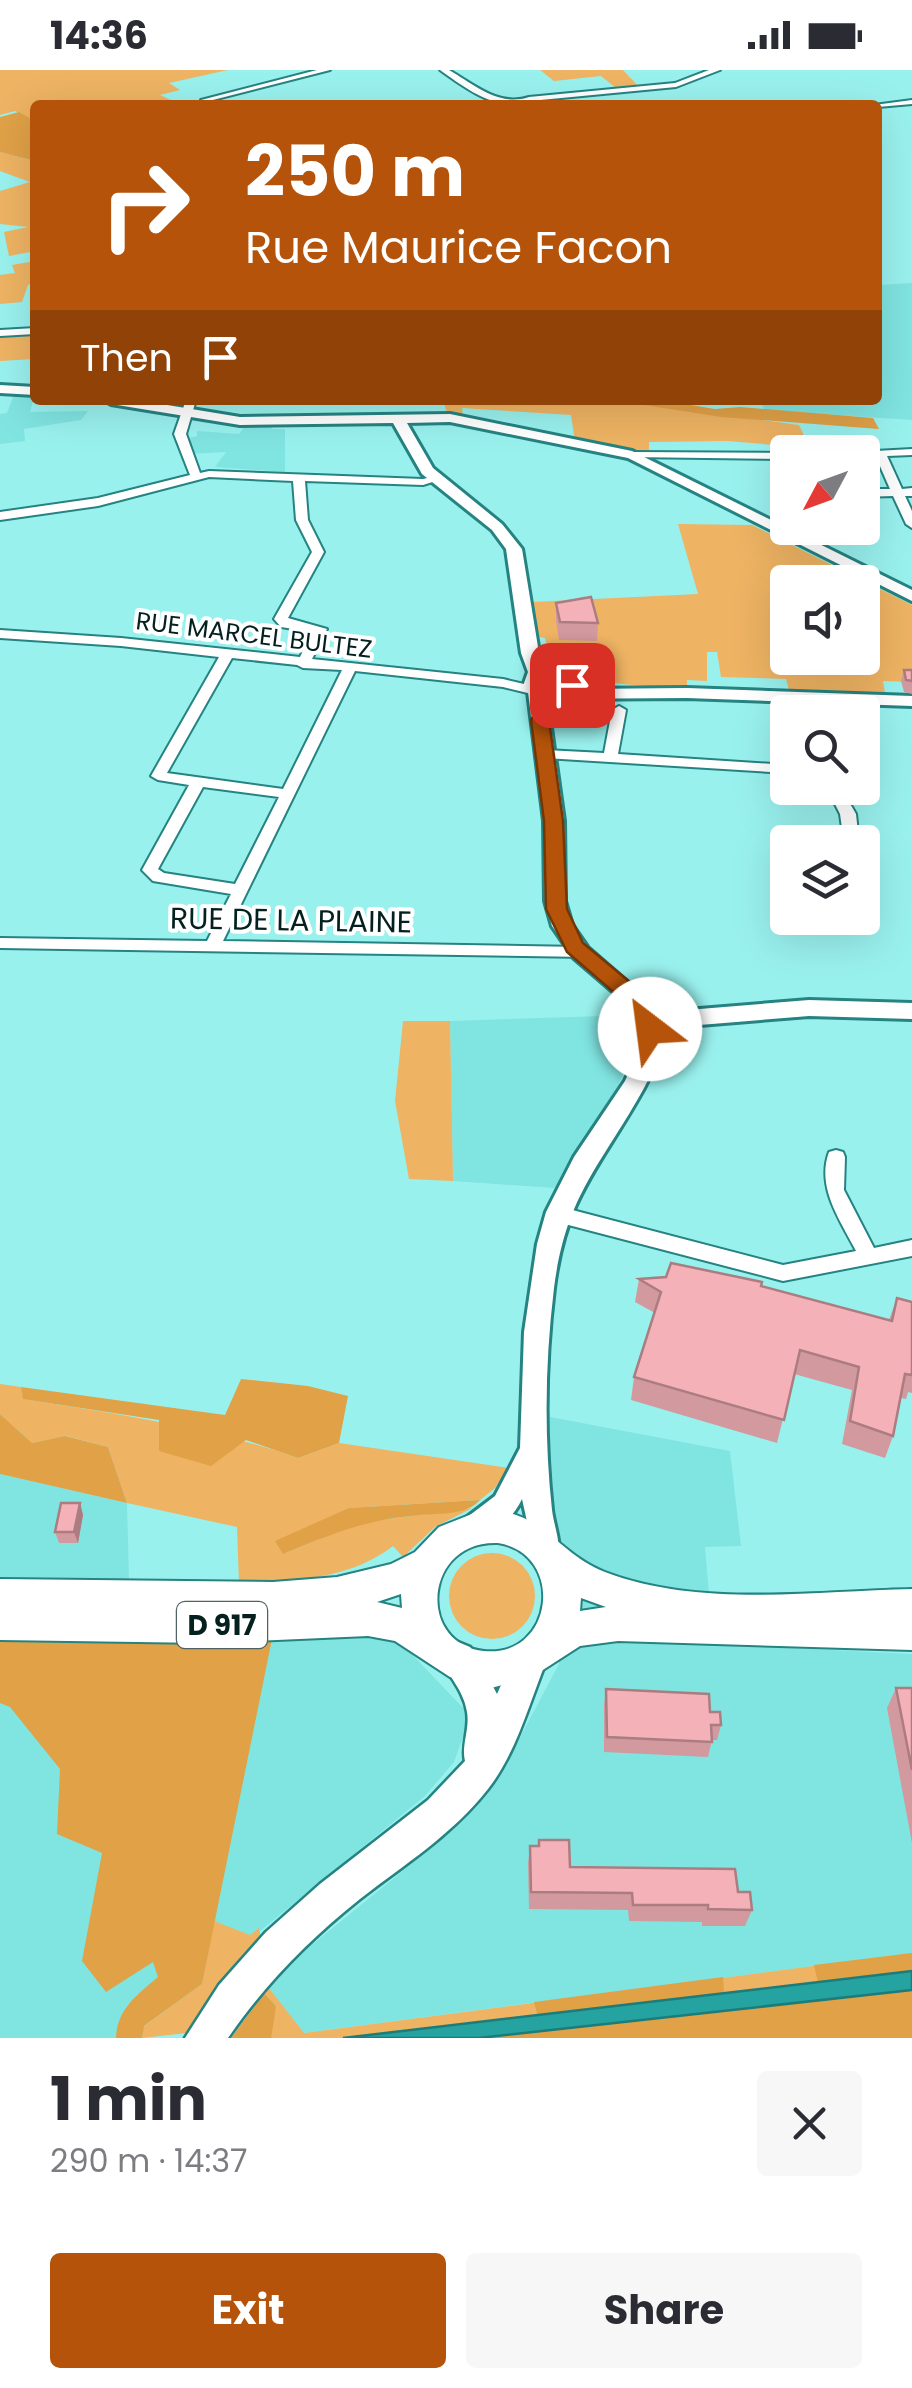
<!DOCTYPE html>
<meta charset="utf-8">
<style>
body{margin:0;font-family:Poppins,sans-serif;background:#f7f7f7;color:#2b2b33;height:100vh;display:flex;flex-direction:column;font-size:38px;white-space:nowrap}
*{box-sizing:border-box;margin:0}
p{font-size:32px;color:#7c7c81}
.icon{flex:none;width:55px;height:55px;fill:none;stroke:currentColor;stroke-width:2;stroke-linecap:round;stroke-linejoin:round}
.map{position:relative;height:1968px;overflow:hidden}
.sheet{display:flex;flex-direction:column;background:#fff;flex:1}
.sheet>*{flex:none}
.hud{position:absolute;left:30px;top:30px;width:852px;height:305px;border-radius:10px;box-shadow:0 10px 40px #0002;background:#b45309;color:#fff;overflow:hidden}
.needle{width:65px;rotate:229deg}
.buttons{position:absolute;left:770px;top:365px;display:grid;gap:20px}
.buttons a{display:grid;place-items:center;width:110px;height:110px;border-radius:10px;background:#fff;box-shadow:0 10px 40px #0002;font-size:50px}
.pin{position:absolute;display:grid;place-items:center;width:85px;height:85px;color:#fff;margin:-42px;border-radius:20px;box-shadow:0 5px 15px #0006}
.me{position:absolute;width:110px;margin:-55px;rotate:330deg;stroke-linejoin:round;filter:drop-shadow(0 0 8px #0008)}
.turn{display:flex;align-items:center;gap:35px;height:210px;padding:0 50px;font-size:45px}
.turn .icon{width:130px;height:130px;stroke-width:2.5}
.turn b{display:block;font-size:70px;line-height:85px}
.then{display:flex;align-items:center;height:95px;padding:0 50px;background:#0003;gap:20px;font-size:38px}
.round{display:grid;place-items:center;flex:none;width:105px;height:105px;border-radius:10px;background:#f7f7f7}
.summary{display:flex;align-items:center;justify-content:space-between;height:170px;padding:0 50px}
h1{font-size:60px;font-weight:700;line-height:75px}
.button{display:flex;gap:20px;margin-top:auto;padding:20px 50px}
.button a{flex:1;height:115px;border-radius:10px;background:#b45309;color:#fff;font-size:40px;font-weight:700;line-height:115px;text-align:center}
.button a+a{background:#f7f7f7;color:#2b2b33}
.status{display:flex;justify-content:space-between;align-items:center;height:70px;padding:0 50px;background:#fff;direction:ltr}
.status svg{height:28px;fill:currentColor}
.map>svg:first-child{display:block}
.built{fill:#80e4e1}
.green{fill:#eeb363;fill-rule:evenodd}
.forest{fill:#e0a147}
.water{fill:#25a3a1;stroke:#1b7c7a;stroke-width:2.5}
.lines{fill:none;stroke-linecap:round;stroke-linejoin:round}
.minor-casing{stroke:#258382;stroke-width:4}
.tertiary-casing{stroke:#258382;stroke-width:6}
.secondary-casing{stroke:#258382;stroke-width:5}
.primary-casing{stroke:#258382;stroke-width:4}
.minor{fill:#fff;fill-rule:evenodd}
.tertiary{fill:#fff;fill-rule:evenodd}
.secondary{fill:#fff;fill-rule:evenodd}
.primary{fill:#fff;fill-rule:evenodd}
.wall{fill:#d2999e}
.shaded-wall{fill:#ab7d81}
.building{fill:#f4b2b8;stroke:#ab7d81;stroke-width:2.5}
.route{fill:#b45309;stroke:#753606;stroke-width:2.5}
.labels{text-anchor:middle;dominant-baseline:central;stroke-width:8;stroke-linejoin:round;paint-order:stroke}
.far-street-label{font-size:25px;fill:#04201f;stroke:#fff}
.shield{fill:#fff;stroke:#4f6362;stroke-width:2.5}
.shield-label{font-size:28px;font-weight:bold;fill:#04201f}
.street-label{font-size:30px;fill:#04201f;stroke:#fff}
</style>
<div class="status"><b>14:36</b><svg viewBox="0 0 49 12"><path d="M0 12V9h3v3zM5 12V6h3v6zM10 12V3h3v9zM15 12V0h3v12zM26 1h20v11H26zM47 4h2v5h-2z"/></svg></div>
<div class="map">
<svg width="912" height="1968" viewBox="0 0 912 1968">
<rect width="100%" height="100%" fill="#99f1ee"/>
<g class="built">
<polygon points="912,213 912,350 765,340 759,330 878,330 878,215"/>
<polygon points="15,322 35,324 30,342 88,341 81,350 24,359 25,371 0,374 0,344 7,343"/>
<polygon points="271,354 272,359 285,359 285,402 215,397 226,382 189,384 185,369 197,366 197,361 239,364 246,355"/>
<polygon points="632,945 631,981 619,1014 555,1118 453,1111 450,951"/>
<polygon points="550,1347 730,1381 741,1476 705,1477 713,1574 912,1584 912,1883 303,1963 269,1918 308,1878 426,1782 482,1730 503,1699 559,1594 556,1481 548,1406"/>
<polygon points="0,1404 127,1433 129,1509 0,1510"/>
<polygon points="0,1563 387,1567 404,1576 467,1642 467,1656 454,1692 425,1726 144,1956 142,1968 0,1968"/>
</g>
<g class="green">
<polygon points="0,0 228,0 169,13 180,20 160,25 182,35 35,35 35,51 15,41 0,45"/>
<polygon points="540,0 623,0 638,16 616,18 601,6 554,11"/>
<polygon points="0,82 35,91 35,181 9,186 4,162 28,157 0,154 0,121 30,112 0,101"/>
<polygon points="35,191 35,212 28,215 22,232 0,234 0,205 15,203 12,195"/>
<polygon points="35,263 35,289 0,291 0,265"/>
<polygon points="443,330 613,330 799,355 810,378 727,371 649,372 649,383 575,372 571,345 462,338 463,347 447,343"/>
<path d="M678 454 752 455 912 535V612L883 611 885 623 789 620 786 609 721 607 717 582H707V611L687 610V618C638 615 591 618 550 587L545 568 538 567 532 532 698 524ZM788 512H862V588H788Z"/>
<polygon points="403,951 450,951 453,1111 409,1109 395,1031"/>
<path d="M0 1314 21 1317 24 1329C117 1344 209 1357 298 1388L339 1373 509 1398 495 1418 480 1430 349 1438 283 1484 358 1453 472 1438 435 1457 403 1487 393 1476C351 1509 292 1512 239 1513L237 1457 127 1433 108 1377 66 1366 32 1373 0 1344Z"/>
<circle cx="492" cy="1526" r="43"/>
<polygon points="214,1851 250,1865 259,1858 261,1869 187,1963 142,1968 143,1957 202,1914"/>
<polygon points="912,1883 912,1968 267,1968 276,1936 264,1923 269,1918 304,1963"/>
</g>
<g class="forest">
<polygon points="19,42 35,51 35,91 0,82 0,47"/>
<polygon points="613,330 660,330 715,339 740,337 873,348 879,359 721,347"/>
<polygon points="241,1309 308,1316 348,1326 339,1373 298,1388 246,1370 211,1396 159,1381 159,1350 23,1329 21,1317 225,1345"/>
<polygon points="0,1344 32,1373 65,1366 108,1377 127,1433 0,1404"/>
<path d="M480 1430C465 1446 440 1443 420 1445 364 1450 334 1463 283 1484L275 1471 349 1438Z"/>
<path d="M0 1563 272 1569 202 1914 144 1956 142 1968H116C117 1939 137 1925 158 1907L153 1892 106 1922 82 1891 102 1783 57 1764 60 1699 10 1637 0 1633Z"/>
<polygon points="912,1883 912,1901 818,1912 814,1895"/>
<polygon points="723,1907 724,1923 538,1947 534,1932"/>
<polygon points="912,1920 912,1968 479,1968"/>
<polygon points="264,1923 276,1936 271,1968 231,1968"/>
</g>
<polygon class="water" points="912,1901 912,1920 479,1968 343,1968"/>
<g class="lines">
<defs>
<g id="minor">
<polygon points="317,0 330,0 205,32 201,30"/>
<path d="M440 0H449C475 15 499 37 529 27L675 13 709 0H720L676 17 530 31C499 44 465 18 440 0Z"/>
<polygon points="912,30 912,34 878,37 874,35"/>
<polygon points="35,258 35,264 0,266 0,260"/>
<path d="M186 330H196L186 364 200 403 209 401 423 409 436 406 442 409 423 415 305 411 308 450 324 482 288 548 327 559 312 589 503 609 541 618 543 621 536 625 503 617 355 601 223 871 581 877 587 879 589 883 587 887 0 878V868L207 871 231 824 153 811 142 800 189 715 158 710 151 706 219 587 121 576 0 568V560L121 568 300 587 312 562 281 557 274 549 312 482 296 450 293 411 209 407 98 436 0 450V442L98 428 190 405 174 364ZM232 588 297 595 303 598 342 600 283 719 167 703ZM203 717 279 727 235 814 164 803 158 799Z"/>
<polygon points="912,379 912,385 887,386 902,419 912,418 912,426 905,426 912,441 912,458 906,454 893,426 862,427 862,419 890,419 876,387 862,387 862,382 857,382"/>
<polygon points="632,382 788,383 788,389 628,387 628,383"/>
<polygon points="863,452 869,456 867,459 858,459 862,458"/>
<polygon points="619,636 626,640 618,684 788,695 788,703 545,688 538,684 545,680 604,683 612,640"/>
<polygon points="827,718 841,718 856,744 859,772 844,772 840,744"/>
<path d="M836 1080 843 1082 845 1087 844 1120 874 1178 912 1170V1186L783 1211 557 1152 550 1149 547 1144 550 1139 557 1136 783 1195 856 1181C840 1150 816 1117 829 1082Z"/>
</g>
<g id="tertiary">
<polygon points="0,315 35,317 35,325 0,323"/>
<path d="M104 330H137L240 347 450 344 632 381 912 520V531L628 388 450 352 407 353 433 398 502 454 522 479 539 583 545 599 573 603 581 616 579 619 687 618 912 626V636L687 628 547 629 564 751 565 831 572 855 588 878 663 943 660 948H644L574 888 552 856 545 831 544 751 528 622 523 616 528 602 521 583 506 479 492 460 422 404 393 353 240 355 111 334ZM551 608 560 611 563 616 560 620 541 615Z"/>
<polygon points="809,930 912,933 912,949 809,946 675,957 664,949 675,941"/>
<path d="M657 954 668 962C659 980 654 1000 644 1018 601 1096 566 1124 554 1218 545 1292 544 1366 552 1440 554 1457 563 1476 556 1492L546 1496 536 1492 522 1429C513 1448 496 1463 476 1470L466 1466 462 1457 466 1448 495 1426 520 1378 524 1262 537 1174 546 1142 574 1087 625 1011 649 956Z"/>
</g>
<path id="secondary" d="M531 1570 543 1575 548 1587C530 1630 517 1682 488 1719 453 1764 404 1795 360 1829 310 1869 264 1915 228 1968H185L219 1915 266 1862 320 1814 428 1730 465 1691C461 1676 470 1659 467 1642 464 1621 449 1607 441 1589L446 1577 458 1572 470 1577 478 1588 497 1624 519 1575Z"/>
<path id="primary" d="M477 1442C539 1433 555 1483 605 1502 700 1538 813 1521 912 1519V1580L618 1571 580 1576 532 1607 491 1618 450 1607 395 1571 368 1566 206 1573 0 1570V1509L273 1512 337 1507 391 1494 415 1482 439 1457ZM498 1473C566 1484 554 1588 484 1581 416 1574 424 1470 498 1473ZM401 1524 402 1538 377 1532ZM581 1528 606 1537 580 1541Z"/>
</defs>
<use href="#minor" class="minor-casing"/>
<use href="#tertiary" class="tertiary-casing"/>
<use href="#secondary" class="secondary-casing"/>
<use href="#primary" class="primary-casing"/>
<use href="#minor" class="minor"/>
<use href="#tertiary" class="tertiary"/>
<use href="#secondary" class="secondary"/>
<use href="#primary" class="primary"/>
</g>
<g class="wall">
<polygon points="556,533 598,553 597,571 559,570 556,550"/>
<polygon points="904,600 912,600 912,624 904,622 901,611"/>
<polygon points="639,1209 761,1216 889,1250 897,1228 912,1232 912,1323 908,1322 906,1329 901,1328 893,1366 885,1388 842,1374 852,1320 794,1304 777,1373 631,1330 634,1307 655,1243 635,1232"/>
<polygon points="80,1433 83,1445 78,1473 59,1473 55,1462"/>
<polygon points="896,1618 912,1618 912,1773 887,1638"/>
<polygon points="606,1619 710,1642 721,1655 717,1670 712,1670 708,1687 604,1682 604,1634"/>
<polygon points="530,1776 570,1797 738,1822 752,1840 745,1856 702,1856 702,1852 629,1851 628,1840 529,1839 528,1793"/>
</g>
<polygon class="shaded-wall" points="80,1433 83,1445 78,1473 74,1462"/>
<g class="building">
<polygon points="591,527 598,553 560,552 556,533"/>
<polygon points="904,600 912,600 912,611 906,610"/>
<polygon points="671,1193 762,1212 761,1216 892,1251 897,1228 912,1232 912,1305 905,1304 893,1366 850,1351 859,1297 800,1280 784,1350 634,1307 661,1222 639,1209 666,1207"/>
<polygon points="61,1433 80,1433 74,1462 55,1462"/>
<polygon points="896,1618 912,1618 912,1700"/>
<polygon points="606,1619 709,1624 710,1642 720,1642 721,1655 711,1655 712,1672 607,1667"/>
<polygon points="539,1770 569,1770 570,1797 735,1799 738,1822 750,1822 752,1840 708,1839 708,1835 633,1835 632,1823 531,1822 530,1776 539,1776"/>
</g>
<path class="route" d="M572 609 581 615C573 630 558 634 549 650L563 751 567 839 583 873 660 937 663 943 657 951 661 959 650 967 642 964 635 950 639 944 567 882 546 839 544 751 531 650 542 630Z"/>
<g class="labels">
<g class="far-street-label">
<text transform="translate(254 565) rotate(7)">RUE MARCEL BULTEZ</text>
</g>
<rect class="shield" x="177" y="1532" width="90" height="46" rx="8"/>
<g class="shield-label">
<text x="222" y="1555">D 917</text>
</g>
<g class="street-label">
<text transform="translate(291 850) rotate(1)">RUE DE LA PLAINE</text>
</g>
</g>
</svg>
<div class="buttons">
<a><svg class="needle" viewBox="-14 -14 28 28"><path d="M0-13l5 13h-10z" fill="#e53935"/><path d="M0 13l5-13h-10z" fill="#7c7c81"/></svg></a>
<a><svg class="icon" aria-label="sound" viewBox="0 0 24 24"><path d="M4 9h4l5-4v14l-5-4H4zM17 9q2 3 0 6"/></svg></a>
<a><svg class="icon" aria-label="search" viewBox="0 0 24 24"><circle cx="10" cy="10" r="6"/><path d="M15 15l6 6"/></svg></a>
<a><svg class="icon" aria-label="layers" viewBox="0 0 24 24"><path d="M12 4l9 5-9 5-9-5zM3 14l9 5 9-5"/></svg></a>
</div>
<div class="pin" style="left:572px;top:615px;background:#d93025"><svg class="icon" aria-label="arrive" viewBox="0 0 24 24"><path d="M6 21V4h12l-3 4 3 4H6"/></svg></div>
<svg class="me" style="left:650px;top:959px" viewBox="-20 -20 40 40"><circle r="19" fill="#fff"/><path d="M0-13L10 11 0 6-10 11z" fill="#b45309"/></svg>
<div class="hud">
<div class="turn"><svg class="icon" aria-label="right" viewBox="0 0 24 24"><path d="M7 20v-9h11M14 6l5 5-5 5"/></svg><div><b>250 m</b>Rue Maurice Facon</div></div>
<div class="then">Then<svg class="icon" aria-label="arrive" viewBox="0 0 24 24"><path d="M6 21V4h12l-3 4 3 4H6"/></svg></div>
</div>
</div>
<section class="sheet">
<div class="summary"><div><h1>1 min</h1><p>290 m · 14:37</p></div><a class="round"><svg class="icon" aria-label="close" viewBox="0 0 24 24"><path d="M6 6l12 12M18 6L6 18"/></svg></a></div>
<div class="button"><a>Exit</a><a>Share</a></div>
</section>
